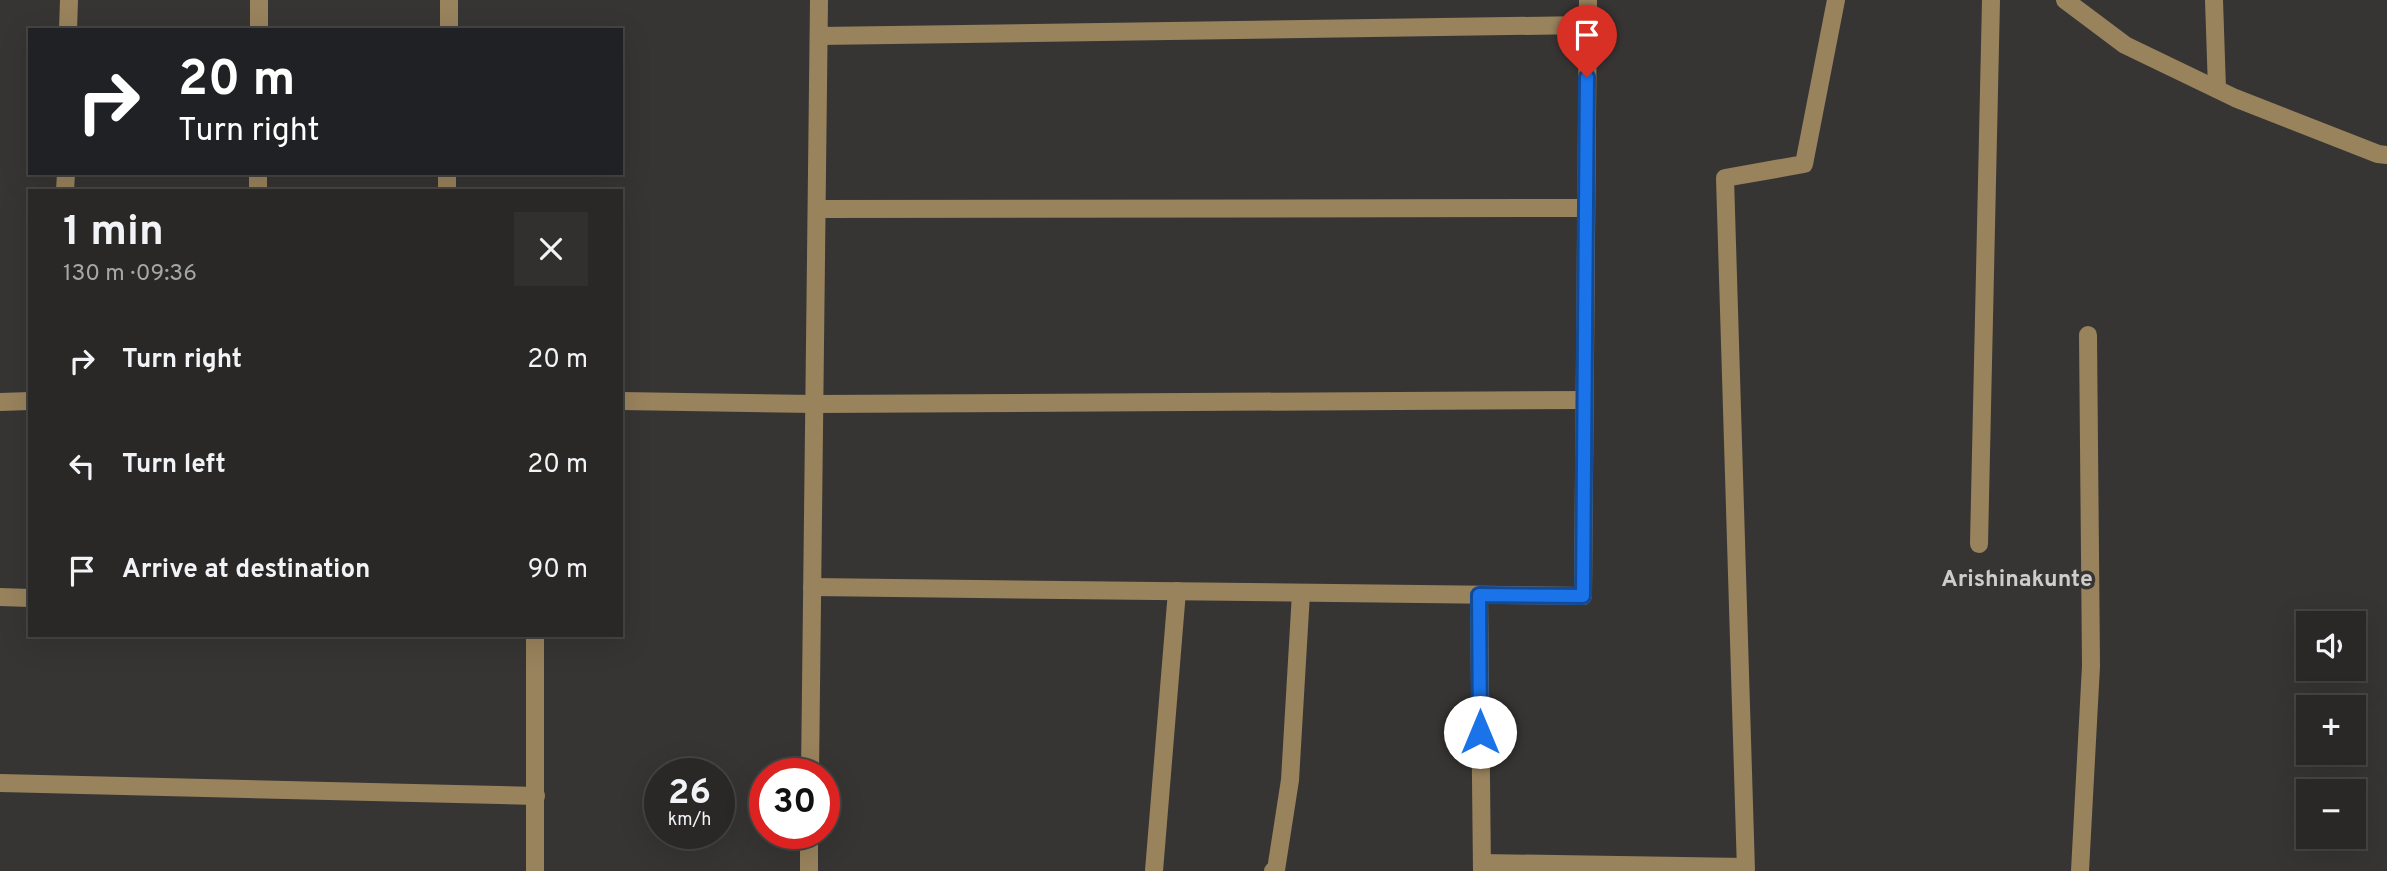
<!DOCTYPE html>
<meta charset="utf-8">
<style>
body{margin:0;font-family:Overpass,sans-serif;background:#31302e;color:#f1f3f6;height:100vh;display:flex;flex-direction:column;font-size:26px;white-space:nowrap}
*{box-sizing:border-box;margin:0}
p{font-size:23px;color:#a5a6a7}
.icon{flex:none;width:38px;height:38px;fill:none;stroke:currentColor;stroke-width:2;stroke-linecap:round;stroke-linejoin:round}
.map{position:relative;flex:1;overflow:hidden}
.details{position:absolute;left:28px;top:189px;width:595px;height:448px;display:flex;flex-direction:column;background:#292826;border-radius:0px;box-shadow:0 7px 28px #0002,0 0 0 2px #454443}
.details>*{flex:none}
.hud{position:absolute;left:28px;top:28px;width:595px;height:147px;border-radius:0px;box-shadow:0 7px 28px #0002,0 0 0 2px #454443;background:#202124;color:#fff;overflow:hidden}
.fabs{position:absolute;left:2296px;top:611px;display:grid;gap:14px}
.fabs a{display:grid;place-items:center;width:70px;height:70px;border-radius:0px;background:#292826;box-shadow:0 7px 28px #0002,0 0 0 2px #454443;font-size:35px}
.speed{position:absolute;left:644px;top:758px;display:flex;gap:14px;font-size:35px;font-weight:700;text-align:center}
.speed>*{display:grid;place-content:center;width:91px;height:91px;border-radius:50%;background:#292826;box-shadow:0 7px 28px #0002,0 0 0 2px #454443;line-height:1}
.speed small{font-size:18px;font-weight:400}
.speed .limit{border:10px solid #d22;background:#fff;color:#111}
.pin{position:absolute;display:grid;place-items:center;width:60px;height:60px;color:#fff;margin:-72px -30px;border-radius:50% 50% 50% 0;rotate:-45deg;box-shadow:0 0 7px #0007}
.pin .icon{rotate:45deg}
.me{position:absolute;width:77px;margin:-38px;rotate:0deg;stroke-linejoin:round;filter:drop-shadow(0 0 5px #0008)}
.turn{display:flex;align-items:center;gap:24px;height:147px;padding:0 35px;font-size:32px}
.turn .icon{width:91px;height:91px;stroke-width:2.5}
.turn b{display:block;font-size:49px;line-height:60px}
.round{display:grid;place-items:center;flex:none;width:74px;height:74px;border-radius:0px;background:#31302e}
.head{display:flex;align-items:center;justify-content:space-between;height:119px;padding:0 35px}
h1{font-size:42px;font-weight:700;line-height:52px}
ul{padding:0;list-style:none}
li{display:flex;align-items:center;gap:21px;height:105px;padding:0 35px}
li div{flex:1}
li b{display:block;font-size:26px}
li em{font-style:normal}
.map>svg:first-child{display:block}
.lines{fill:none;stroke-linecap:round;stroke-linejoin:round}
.minor{stroke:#99835d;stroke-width:18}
.route-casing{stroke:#114b97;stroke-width:18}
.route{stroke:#1a73e8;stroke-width:12}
.labels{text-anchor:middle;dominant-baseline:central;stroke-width:7;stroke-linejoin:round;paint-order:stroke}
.quarter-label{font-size:23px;font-weight:bold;fill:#cfcdca;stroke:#373533}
</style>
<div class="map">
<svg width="2387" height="871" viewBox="0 0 2387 871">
<rect width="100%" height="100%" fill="#373533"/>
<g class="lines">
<g class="minor">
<polyline points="2065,0 2125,45 2235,98 2378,154 2387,155"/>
<polyline points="2214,0 2217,89"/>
<polyline points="68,30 69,0"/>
<polyline points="259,30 259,0"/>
<polyline points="449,30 449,0"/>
<polyline points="819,36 1587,25"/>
<polyline points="65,191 66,173"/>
<polyline points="258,191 258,173"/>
<polyline points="447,191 447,173"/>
<polyline points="817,209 1586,208"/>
<polyline points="621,401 815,404 1584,400"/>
<polyline points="0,402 30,401"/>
<polyline points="1979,544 1991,0"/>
<polyline points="812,587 1583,596 1588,0"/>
<polyline points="1479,595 1482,871"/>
<polyline points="0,597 30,598"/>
<polyline points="810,774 819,0"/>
<polyline points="0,783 536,796"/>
<polyline points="1483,863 1745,867"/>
<polyline points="535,871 535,635"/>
<polyline points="809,871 809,833"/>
<polyline points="1154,871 1177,591"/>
<polyline points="1273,871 1276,870 1290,780 1301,593"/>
<polyline points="1746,871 1725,178 1804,164 1836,0"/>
<polyline points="2080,871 2091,666 2088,335"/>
</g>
</g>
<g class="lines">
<defs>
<polyline id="route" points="1480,732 1479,595 1583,596 1587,77"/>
</defs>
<use href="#route" class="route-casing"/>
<use href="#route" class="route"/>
</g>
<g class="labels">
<g class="quarter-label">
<text x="2017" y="580">Arishinakunte</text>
</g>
</g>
</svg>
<div class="fabs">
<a><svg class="icon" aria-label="sound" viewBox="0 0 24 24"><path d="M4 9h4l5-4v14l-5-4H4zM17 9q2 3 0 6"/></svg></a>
<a>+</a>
<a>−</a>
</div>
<div class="speed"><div>26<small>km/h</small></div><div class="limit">30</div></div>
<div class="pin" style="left:1587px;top:77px;background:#d93025"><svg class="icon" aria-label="arrive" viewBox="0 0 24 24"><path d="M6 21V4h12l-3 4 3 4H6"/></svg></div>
<svg class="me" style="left:1480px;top:732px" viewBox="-20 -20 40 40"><circle r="19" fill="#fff"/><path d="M0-13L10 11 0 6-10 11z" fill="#1a73e8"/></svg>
<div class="hud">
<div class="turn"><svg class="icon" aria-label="right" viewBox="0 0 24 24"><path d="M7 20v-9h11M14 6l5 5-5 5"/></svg><div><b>20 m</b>Turn right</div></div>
</div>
<section class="details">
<div class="head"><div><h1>1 min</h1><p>130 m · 09:36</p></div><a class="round"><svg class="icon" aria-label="close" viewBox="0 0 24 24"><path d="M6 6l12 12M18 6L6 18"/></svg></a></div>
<ul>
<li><svg class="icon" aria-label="right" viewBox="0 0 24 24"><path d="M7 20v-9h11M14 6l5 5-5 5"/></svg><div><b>Turn right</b></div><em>20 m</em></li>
<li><svg class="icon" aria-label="left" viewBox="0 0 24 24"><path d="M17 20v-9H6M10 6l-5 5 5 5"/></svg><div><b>Turn left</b></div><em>20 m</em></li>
<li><svg class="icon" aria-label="arrive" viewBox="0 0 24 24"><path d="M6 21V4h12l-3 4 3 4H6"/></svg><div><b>Arrive at destination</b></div><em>90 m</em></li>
</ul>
</section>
</div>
